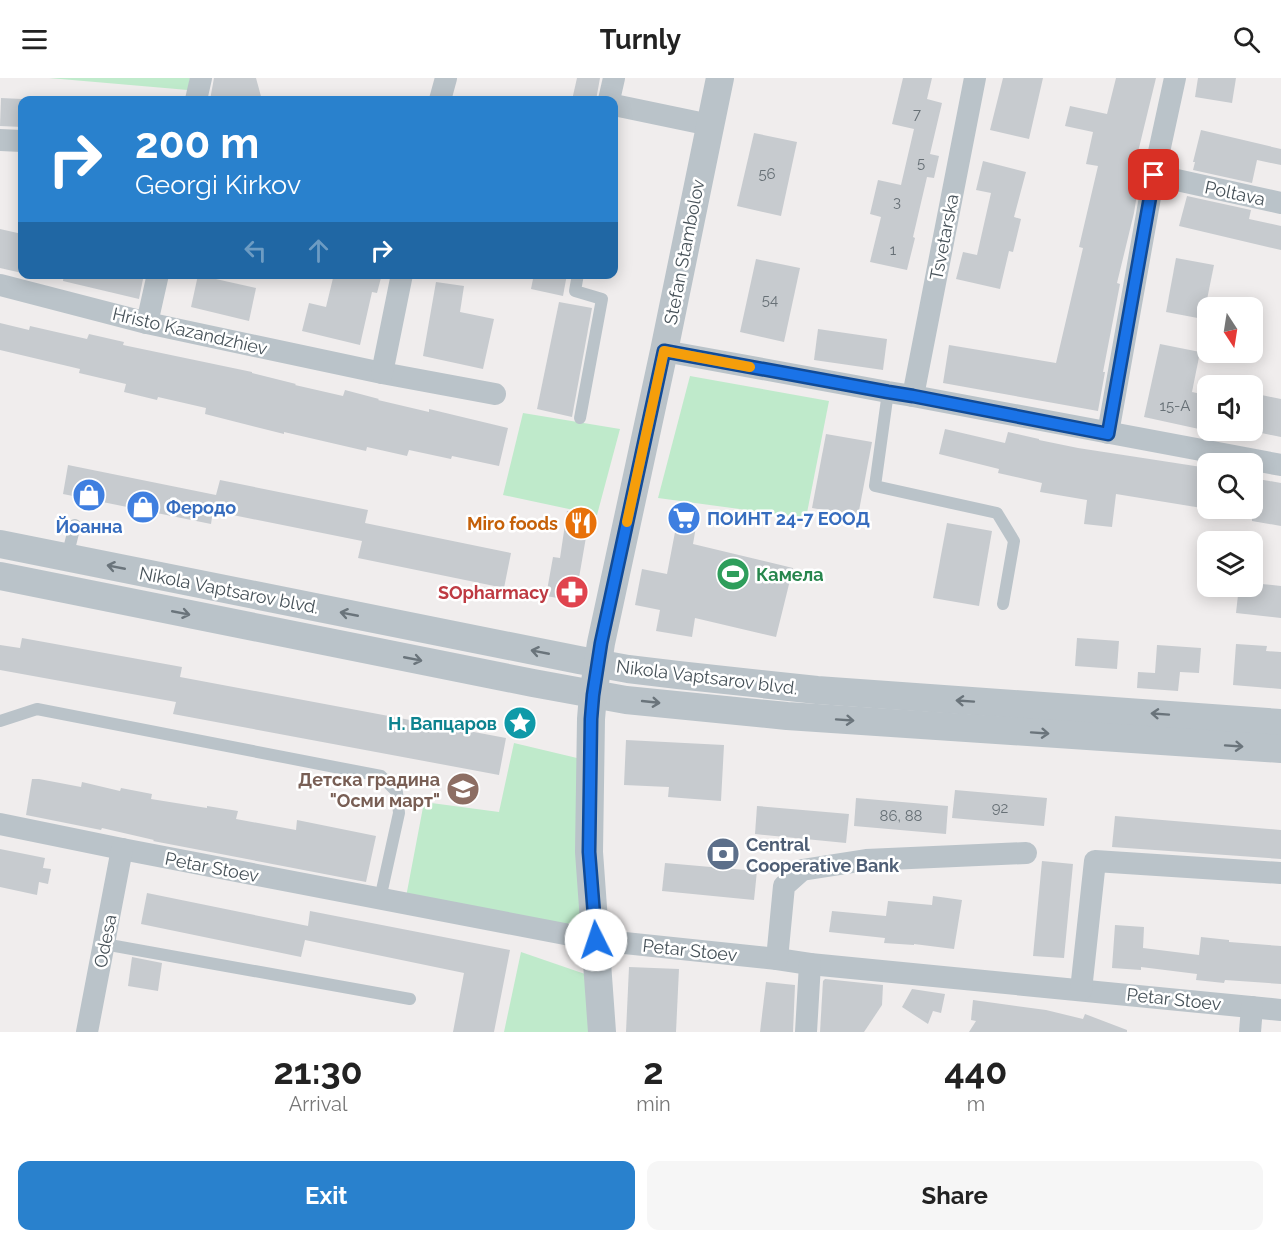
<!DOCTYPE html>
<meta charset="utf-8">
<style>
body{margin:0;font-family:Raleway,sans-serif;background:#f6f6f6;color:#222;height:100vh;display:flex;flex-direction:column;font-size:22px;white-space:nowrap}
*{box-sizing:border-box;margin:0}
p{font-size:20px;color:#767676}
.icon{flex:none;width:33px;height:33px;fill:none;stroke:currentColor;stroke-width:2;stroke-linecap:round;stroke-linejoin:round}
.map{position:relative;height:954px;overflow:hidden}
.panel{display:flex;flex-direction:column;background:#fff;flex:1}
.panel>*{flex:none}
.banner{position:absolute;left:18px;top:18px;width:600px;height:183px;border-radius:12px;box-shadow:0 3px 15px #0003;background:#2981cd;color:#fff;overflow:hidden}
.needle{width:39px;rotate:168deg}
.fabs{position:absolute;left:1197px;top:219px;display:grid;gap:12px}
.fabs a{display:grid;place-items:center;width:66px;height:66px;border-radius:12px;background:#fff;box-shadow:0 3px 15px #0003;font-size:30px}
.pin{position:absolute;display:grid;place-items:center;width:51px;height:51px;color:#fff;margin:-26px;border-radius:12px;box-shadow:0 3px 9px #0006}
.me{position:absolute;width:66px;margin:-33px;rotate:356deg;stroke-linejoin:round;filter:drop-shadow(0 0 4px #0008)}
.turn{display:flex;align-items:center;gap:21px;height:126px;padding:0 18px;font-size:27px}
.turn .icon{width:78px;height:78px;stroke-width:2.5}
.turn b{display:block;font-size:42px;line-height:51px}
.lanes{display:flex;align-items:center;height:57px;padding:0 18px;background:#0003;justify-content:center;gap:30px;direction:ltr}
.lanes .off{opacity:.35}
.eta{display:flex;justify-content:space-evenly;align-items:center;height:102px;text-align:center}
.eta b{font-size:36px;font-weight:700;line-height:42px}
.button{display:flex;gap:12px;margin-top:auto;padding:12px 18px}
.button a{flex:1;height:69px;border-radius:12px;background:#2981cd;color:#fff;font-size:24px;font-weight:700;line-height:69px;text-align:center}
.button a+a{background:#f6f6f6;color:#222}
header{display:flex;justify-content:space-between;align-items:center;height:78px;padding:0 18px;background:#fff;font-size:27px;font-weight:700}
.map>svg:first-child{display:block}
.green{fill:#bfeacb}
.building{fill:#c7cbcf}
.lines{fill:none;stroke-linecap:round;stroke-linejoin:round}
.service{stroke:#bac3c9;stroke-width:12}
.minor{stroke:#bac3c9;stroke-width:22}
.tertiary{stroke:#bac3c9;stroke-width:28}
.oneway{stroke:#6a747b}
.route-casing{stroke:#114b97;stroke-width:15}
.route{stroke:#1a73e8;stroke-width:10}
.slow{stroke:#f59e0b;stroke-width:10}
.labels{text-anchor:middle;dominant-baseline:central;stroke-width:5;stroke-linejoin:round;paint-order:stroke}
.number-label{font-size:15px;fill:#677076}
.street-label{font-size:18px;fill:#475259;stroke:#fff}
.shop-label{font-size:18px;font-weight:bold;fill:#366cbe;stroke:#fff;text-anchor:start}
.food-label{font-size:18px;font-weight:bold;fill:#c56008;stroke:#fff;text-anchor:end}
.leisure-label{font-size:18px;font-weight:bold;fill:#27864d;stroke:#fff;text-anchor:start}
.health-label{font-size:18px;font-weight:bold;fill:#be3a42;stroke:#fff;text-anchor:end}
.culture-label{font-size:18px;font-weight:bold;fill:#0d838f;stroke:#fff;text-anchor:end}
.education-label{font-size:18px;font-weight:bold;fill:#785e54;stroke:#fff;text-anchor:end}
.service-label{font-size:18px;font-weight:bold;fill:#4e5e75;stroke:#fff;text-anchor:start}
</style>
<header><svg class="icon" aria-label="menu" viewBox="0 0 24 24"><path d="M4 6h16M4 12h16M4 18h16"/></svg>Turnly<svg class="icon" aria-label="search" viewBox="0 0 24 24"><circle cx="10" cy="10" r="6"/><path d="M15 15l6 6"/></svg></header>
<div class="map">
<svg width="1281" height="954" viewBox="0 0 1281 954">
<rect width="100%" height="100%" fill="#f0eded"/>
<g class="green">
<polygon points="49,0 190,0 188,12"/>
<polygon points="690,298 829,323 806,440 658,420"/>
<polygon points="523,335 620,351 597,437 503,417"/>
<polygon points="514,665 577,680 582,839 563,848 406,819 424,724 499,734"/>
<polygon points="521,874 585,896 589,954 504,954"/>
</g>
<g class="building">
<polygon points="214,0 256,0 262,22 210,22"/>
<polygon points="577,0 600,0 596,22 572,22"/>
<polygon points="903,0 932,0 927,21 942,25 930,76 939,78 934,100 927,99 913,159 915,160 907,192 870,184 881,139 870,136 878,102 901,107 914,51 892,46"/>
<polygon points="1003,0 1043,0 1029,61 990,52"/>
<polygon points="1116,0 1156,0 1138,74 1144,75 1134,115 1137,116 1134,135 1117,205 1120,206 1103,294 1105,294 1098,333 943,305 949,267 1056,285 1083,170 1079,169 1098,88 1086,86 1093,54 1065,48 1070,28 1107,36"/>
<polygon points="1198,0 1236,0 1232,25 1195,19"/>
<polygon points="1,20 22,21 22,49 0,48"/>
<polygon points="1201,52 1281,71 1281,87 1257,82 1252,105 1193,92 1195,84 1193,84"/>
<polygon points="754,55 797,64 781,138 737,128"/>
<polygon points="983,83 1026,94 1014,139 1021,141 1013,174 1009,173 1000,211 956,201 963,174 977,177 991,115 976,112"/>
<polygon points="1187,118 1251,132 1249,141 1281,148 1281,172 1179,148"/>
<polygon points="0,151 22,156 22,195 0,190"/>
<polygon points="1176,180 1214,187 1203,241 1166,234"/>
<polygon points="756,181 800,190 784,264 740,254"/>
<polygon points="64,196 144,196 139,221 63,203"/>
<polygon points="334,196 382,196 377,215 372,214 360,267 302,253 309,225 326,229"/>
<polygon points="534,196 567,196 563,218 531,211"/>
<polygon points="198,197 256,210 249,243 191,229"/>
<polygon points="436,204 464,208 460,234 494,241 483,291 423,278"/>
<polygon points="559,224 592,230 572,339 537,331"/>
<polygon points="0,245 29,252 30,248 87,261 89,256 124,264 123,267 252,294 252,295 296,306 295,307 343,318 345,312 379,321 378,322 429,334 429,331 508,350 499,388 452,378 451,381 409,372 407,378 367,369 366,373 284,354 284,356 205,336 206,330 158,319 157,322 124,314 126,306 79,295 80,291 0,272"/>
<polygon points="818,251 887,261 883,292 814,282"/>
<polygon points="1160,266 1200,274 1192,314 1206,317 1199,351 1144,339"/>
<polygon points="1252,315 1281,321 1281,359 1252,353"/>
<polygon points="945,351 1005,365 1008,354 1039,361 1039,362 1078,370 1208,390 1208,431 1116,416 1112,449 1084,446 1087,422 1040,414 1042,405 998,395 999,391 939,376"/>
<polygon points="826,356 872,364 858,438 812,430"/>
<polygon points="68,387 216,417 220,402 368,432 365,445 511,475 504,510 358,480 362,463 213,433 211,446 63,416"/>
<polygon points="1252,400 1281,405 1281,448 1252,443"/>
<polygon points="680,428 699,431 693,466 793,490 776,559 695,540 692,559 656,553 660,532 635,527 642,491 667,496"/>
<polygon points="567,433 590,436 575,523 546,518 553,479 560,480"/>
<polygon points="947,445 992,453 979,528 933,520"/>
<polygon points="1252,505 1281,508 1281,540 1236,535 1239,508 1252,508"/>
<polygon points="22,560 182,589 180,599 506,660 499,697 173,636 176,624 0,592 0,567 20,570"/>
<polygon points="1077,560 1119,563 1117,591 1075,588"/>
<polygon points="1236,566 1267,568 1266,573 1281,574 1281,611 1233,607"/>
<polygon points="1157,567 1201,570 1199,595 1180,594 1178,613 1137,610 1138,594 1155,595"/>
<polygon points="626,662 724,667 721,723 668,719 669,709 624,707"/>
<polygon points="32,701 39,701 81,709 82,704 120,713 121,710 152,716 151,721 207,730 207,728 238,733 236,741 296,752 297,742 376,758 366,804 153,763 154,762 102,750 101,752 26,737"/>
<polygon points="955,712 1047,720 1044,748 952,740"/>
<polygon points="856,720 948,728 946,756 854,748"/>
<polygon points="757,728 849,736 846,765 755,756"/>
<polygon points="1115,738 1281,752 1281,781 1112,769"/>
<polygon points="0,771 45,780 43,790 51,791 48,806 39,804 37,817 0,809"/>
<polygon points="1042,783 1073,786 1064,880 1033,878"/>
<polygon points="665,785 757,793 754,822 662,813"/>
<polygon points="147,815 308,848 310,833 510,872 494,954 453,954 464,895 305,862 301,879 141,846"/>
<polygon points="933,818 962,822 954,871 914,866 914,867 884,865 885,860 829,854 832,833 886,838 888,823 932,827"/>
<polygon points="1115,847 1144,849 1143,870 1199,877 1201,859 1229,862 1229,864 1281,868 1281,906 1225,902 1224,905 1196,902 1197,896 1141,889 1141,892 1112,890"/>
<polygon points="132,879 162,885 158,913 128,908"/>
<polygon points="629,889 679,891 676,954 626,954"/>
<polygon points="825,901 883,907 882,927 864,954 820,954 823,903"/>
<polygon points="766,904 795,907 793,954 760,954"/>
<polygon points="912,911 945,916 941,935 933,933 928,946 902,929"/>
<polygon points="973,922 1046,932 1083,941 1085,936 1127,952 1127,954 969,954 976,943 971,942"/>
</g>
<g class="lines">
<g class="service">
<polyline points="578,196 575,213 602,221 580,340"/>
<polyline points="888,314 875,408 997,435 1014,463 1003,526"/>
<polyline points="67,479 75,447"/>
<polyline points="0,643 37,631 381,698 397,714 399,735 380,821"/>
<polyline points="104,866 410,921"/>
</g>
<g class="minor">
<polyline points="196,22 201,0"/>
<polyline points="440,22 446,0"/>
<polyline points="609,22 614,0"/>
<polyline points="614,27 710,47"/>
<polyline points="0,62 22,63"/>
<polyline points="1154,97 1281,125"/>
<polyline points="0,207 147,245 382,295 495,316"/>
<polyline points="147,245 158,196"/>
<polyline points="664,273 888,314 913,318 1281,387"/>
<polyline points="382,295 402,196"/>
<polyline points="913,318 975,0"/>
<polyline points="1108,355 1154,97 1175,0"/>
<polyline points="0,746 122,771 596,862 777,881 810,886 1281,932"/>
<polyline points="777,881 784,808 802,792 866,782 1026,775"/>
<polyline points="1081,912 1095,783 1281,795"/>
<polyline points="87,954 122,771"/>
<polyline points="806,954 810,886"/>
<polyline points="1250,954 1252,929"/>
</g>
<g class="tertiary">
<polyline points="0,466 579,582 628,591 678,597 817,612 1281,645"/>
<polyline points="0,498 533,605 626,622 787,638 1281,671"/>
<polyline points="602,954 589,774 591,641 593,617 601,565 664,273 720,0"/>
</g>
</g>
<defs><path id="oneway-shaft" d="M-6 0H5M1.5-3L5.5 0L1.5 3" fill="none" stroke-width="1.6" stroke-linecap="round" stroke-linejoin="round" transform="scale(1.5)"/></defs>
<g class="oneway">
<use href="#oneway-shaft" transform="translate(116 489) rotate(-169)"/>
<use href="#oneway-shaft" transform="translate(181 535) rotate(11)"/>
<use href="#oneway-shaft" transform="translate(349 536) rotate(-169)"/>
<use href="#oneway-shaft" transform="translate(540 574) rotate(-169)"/>
<use href="#oneway-shaft" transform="translate(413 581) rotate(11)"/>
<use href="#oneway-shaft" transform="translate(965 623) rotate(-176)"/>
<use href="#oneway-shaft" transform="translate(651 624) rotate(6)"/>
<use href="#oneway-shaft" transform="translate(1160 636) rotate(-176)"/>
<use href="#oneway-shaft" transform="translate(845 642) rotate(4)"/>
<use href="#oneway-shaft" transform="translate(1040 655) rotate(4)"/>
<use href="#oneway-shaft" transform="translate(1234 668) rotate(4)"/>
</g>
<g class="lines">
<defs>
<polyline id="route" points="596,862 589,774 591,641 593,617 601,565 664,273 888,314 913,318 1108,356 1154,97"/>
</defs>
<use href="#route" class="route-casing"/>
<use href="#route" class="route"/>
<polyline class="slow" points="627,444 664,273 750,289"/>
</g>
<defs>
<symbol id="shop-disc" viewBox="-11 -11 22 22"><circle r="9.5" fill="#3f7fe0" stroke="#fff"/><path d="M-5-2.5h2.3a2.7 3.5 0 0 1 5.4 0H5L5.5 6h-11ZM-1.5-2.5h3a1.5 2.3 0 0 0-3 0Z" fill="#fff"/></symbol>
<symbol id="supermarket-disc" viewBox="-11 -11 22 22"><circle r="9.5" fill="#3f7fe0" stroke="#fff"/><path d="M-6-5.5h2.5l.6 2H6L4.5 2H-2.5L-4.4-4H-6ZM-1.5 3.2a1.3 1.3 0 1 0 .1 0ZM3 3.2a1.3 1.3 0 1 0 .1 0Z" fill="#fff"/></symbol>
<symbol id="restaurant-disc" viewBox="-11 -11 22 22"><circle r="9.5" fill="#e8710a" stroke="#fff"/><path d="M-5-6h1v4h1v-4h1v4h1v-4h1v5L-1.5 .5V6h-2V.5L-5-1ZM5-6V6H3V1.5H1.5Q1.5-4 5-6Z" fill="#fff"/></symbol>
<symbol id="stadium-disc" viewBox="-11 -11 22 22"><circle r="9.5" fill="#2e9e5b" stroke="#fff"/><path d="M0-5a6.5 5 0 1 0 0 10a6.5 5 0 1 0 0-10ZM-3.5-1.8h7v3.6h-7Z" fill="#fff"/></symbol>
<symbol id="pharmacy-disc" viewBox="-11 -11 22 22"><circle r="9.5" fill="#e0444e" stroke="#fff"/><path d="M-2-6h4v4h4v4h-4v4h-4v-4h-4v-4h4Z" fill="#fff"/></symbol>
<symbol id="sight-disc" viewBox="-11 -11 22 22"><circle r="9.5" fill="#0f9aa8" stroke="#fff"/><path d="M0-6L1.8-2.2L6-1.7L2.9 1.2L3.7 5.4L0 3.3L-3.7 5.4L-2.9 1.2L-6-1.7L-1.8-2.2Z" fill="#fff"/></symbol>
<symbol id="school-disc" viewBox="-11 -11 22 22"><circle r="9.5" fill="#8d6e63" stroke="#fff"/><path d="M0-5L7-2L0 1L-7-2ZM-4 1L0 2.5L4 1V4Q0 6-4 4Z" fill="#fff"/></symbol>
<symbol id="bank-disc" viewBox="-11 -11 22 22"><circle r="9.5" fill="#5c6f8a" stroke="#fff"/><path d="M-6-4H6V4H-6ZM0-2.3a2.3 2.3 0 1 0 0 4.6a2.3 2.3 0 1 0 0-4.6Z" fill="#fff"/></symbol>
</defs>
<g fill-rule="evenodd">
<use href="#shop-disc" x="70" y="398" width="38" height="38"/>
<use href="#shop-disc" x="124" y="410" width="38" height="38"/>
<use href="#supermarket-disc" x="665" y="421" width="38" height="38"/>
<use href="#restaurant-disc" x="562" y="426" width="38" height="38"/>
<use href="#stadium-disc" x="714" y="477" width="38" height="38"/>
<use href="#pharmacy-disc" x="553" y="495" width="38" height="38"/>
<use href="#sight-disc" x="501" y="626" width="38" height="38"/>
<use href="#school-disc" x="444" y="692" width="38" height="38"/>
<use href="#bank-disc" x="704" y="757" width="38" height="38"/>
</g>
<g class="labels">
<g class="number-label">
<text x="917" y="36">7</text>
<text x="921" y="85">5</text>
<text x="767" y="96">56</text>
<text x="897" y="124">3</text>
<text x="893" y="172">1</text>
<text x="770" y="222">54</text>
<text x="1175" y="328">15-A</text>
<text x="1000" y="730">92</text>
<text x="901" y="738">86, 88</text>
</g>
<g class="street-label">
<text transform="translate(1235 115) rotate(12)">Poltava</text>
<text transform="translate(944 159) rotate(-79)">Tsvetarska</text>
<text transform="translate(684 174) rotate(-79)">Stefan Stambolov</text>
<text transform="translate(190 253) rotate(13)">Hristo Kazandzhiev</text>
<text transform="translate(229 512) rotate(11)">Nikola Vaptsarov blvd.</text>
<text transform="translate(707 599) rotate(7)">Nikola Vaptsarov blvd.</text>
<text transform="translate(212 789) rotate(11)">Petar Stoev</text>
<text transform="translate(105 863) rotate(-79)">Odesa</text>
<text transform="translate(690 872) rotate(6)">Petar Stoev</text>
<text transform="translate(1174 921) rotate(6)">Petar Stoev</text>
</g>
<g class="shop-label">
<text x="166" y="429">Феродо</text>
<text x="707" y="440">ПОИНТ 24-7 ЕООД</text>
<text x="89" y="448" text-anchor="middle">Йоанна</text>
</g>
<g class="food-label">
<text x="558" y="445">Miro foods</text>
</g>
<g class="leisure-label">
<text x="756" y="496">Камела</text>
</g>
<g class="health-label">
<text x="549" y="514">SOpharmacy</text>
</g>
<g class="culture-label">
<text x="497" y="645">Н. Вапцаров</text>
</g>
<g class="education-label">
<text x="440" y="701">Детска градина<tspan x="440" dy="21">"Осми март"</tspan></text>
</g>
<g class="service-label">
<text x="746" y="766">Central<tspan x="746" dy="21">Cooperative Bank</tspan></text>
</g>
</g>
</svg>
<div class="fabs">
<a><svg class="needle" viewBox="-14 -14 28 28"><path d="M0-13l5 13h-10z" fill="#e53935"/><path d="M0 13l5-13h-10z" fill="#767676"/></svg></a>
<a><svg class="icon" aria-label="sound" viewBox="0 0 24 24"><path d="M4 9h4l5-4v14l-5-4H4zM17 9q2 3 0 6"/></svg></a>
<a><svg class="icon" aria-label="search" viewBox="0 0 24 24"><circle cx="10" cy="10" r="6"/><path d="M15 15l6 6"/></svg></a>
<a><svg class="icon" aria-label="layers" viewBox="0 0 24 24"><path d="M12 4l9 5-9 5-9-5zM3 14l9 5 9-5"/></svg></a>
</div>
<div class="pin" style="left:1154px;top:97px;background:#d93025"><svg class="icon" aria-label="arrive" viewBox="0 0 24 24"><path d="M6 21V4h12l-3 4 3 4H6"/></svg></div>
<svg class="me" style="left:596px;top:862px" viewBox="-20 -20 40 40"><circle r="19" fill="#fff"/><path d="M0-13L10 11 0 6-10 11z" fill="#1a73e8"/></svg>
<div class="banner">
<div class="turn"><svg class="icon" aria-label="right" viewBox="0 0 24 24"><path d="M7 20v-9h11M14 6l5 5-5 5"/></svg><div><b>200 m</b>Georgi Kirkov</div></div>
<div class="lanes"><svg class="icon off" aria-label="left" viewBox="0 0 24 24"><path d="M17 20v-9H6M10 6l-5 5 5 5"/></svg><svg class="icon off" aria-label="ahead" viewBox="0 0 24 24"><path d="M12 20V5M6 11l6-6 6 6"/></svg><svg class="icon" aria-label="right" viewBox="0 0 24 24"><path d="M7 20v-9h11M14 6l5 5-5 5"/></svg></div>
</div>
</div>
<section class="panel">
<div class="eta">
<div><b>21:30</b><p>Arrival</p></div>
<div><b>2</b><p>min</p></div>
<div><b>440</b><p>m</p></div>
</div>
<div class="button"><a>Exit</a><a>Share</a></div>
</section>
